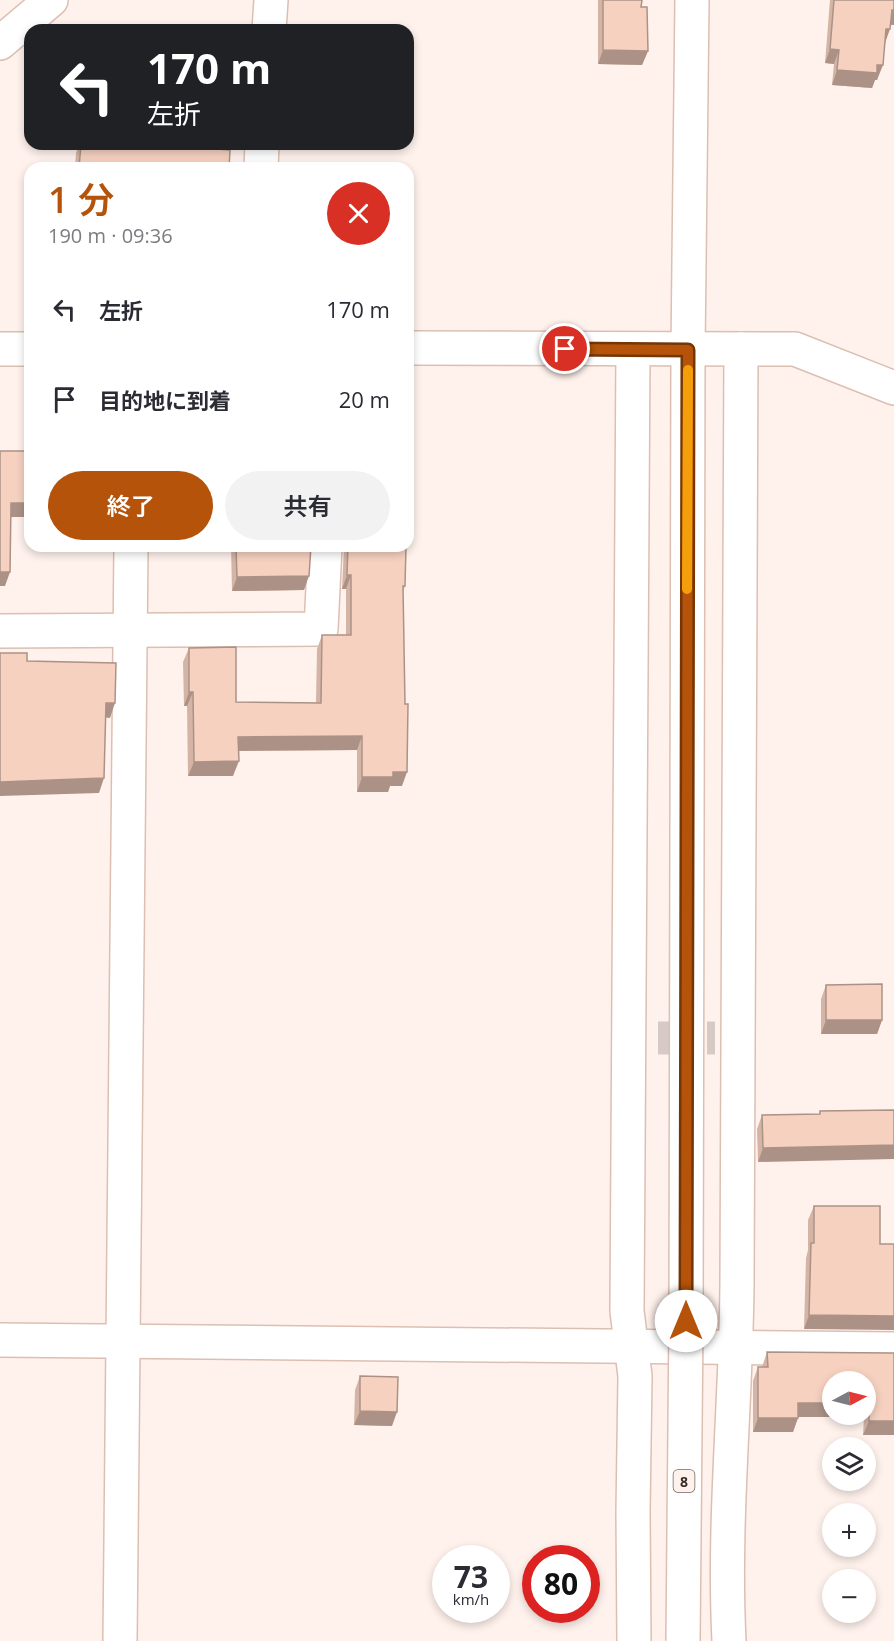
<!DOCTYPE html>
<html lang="ja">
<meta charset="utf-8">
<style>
body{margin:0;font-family:"Open Sans","Noto Sans JP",sans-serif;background:#f2f2f3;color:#2b2b33;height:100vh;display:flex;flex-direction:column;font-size:22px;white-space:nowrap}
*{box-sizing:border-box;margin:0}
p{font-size:20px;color:#7c7c81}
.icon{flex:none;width:33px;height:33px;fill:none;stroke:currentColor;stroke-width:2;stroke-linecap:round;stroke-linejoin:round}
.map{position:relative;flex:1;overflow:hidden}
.side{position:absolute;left:24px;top:162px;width:390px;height:390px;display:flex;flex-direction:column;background:#fff;border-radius:18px;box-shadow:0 3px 9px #0003}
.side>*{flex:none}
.banner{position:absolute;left:24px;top:24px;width:390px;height:126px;border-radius:18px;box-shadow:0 3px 9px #0003;background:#202124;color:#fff;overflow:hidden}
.needle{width:39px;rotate:83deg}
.buttons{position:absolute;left:822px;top:1371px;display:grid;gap:12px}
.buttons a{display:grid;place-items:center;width:54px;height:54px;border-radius:50%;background:#fff;box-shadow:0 3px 9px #0003;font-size:30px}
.speed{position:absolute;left:432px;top:1545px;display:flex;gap:12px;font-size:30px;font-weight:700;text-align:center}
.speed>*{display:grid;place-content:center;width:78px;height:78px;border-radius:50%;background:#fff;box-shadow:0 3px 9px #0003;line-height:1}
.speed small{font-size:15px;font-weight:400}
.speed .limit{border:9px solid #d22;background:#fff;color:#111}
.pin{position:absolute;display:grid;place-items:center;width:51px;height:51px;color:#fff;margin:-26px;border:3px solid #fff;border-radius:50%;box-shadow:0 2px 6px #0007}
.me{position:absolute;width:66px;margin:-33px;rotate:0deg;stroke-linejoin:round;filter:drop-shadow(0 0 4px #0008)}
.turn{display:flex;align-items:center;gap:21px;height:126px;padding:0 24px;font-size:27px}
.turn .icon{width:78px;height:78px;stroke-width:2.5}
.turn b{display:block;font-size:42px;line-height:51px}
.round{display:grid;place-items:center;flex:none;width:63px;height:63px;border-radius:32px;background:#f2f2f3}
.overview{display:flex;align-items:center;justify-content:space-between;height:102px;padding:0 24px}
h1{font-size:36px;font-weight:600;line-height:45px;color:#b45309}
.primary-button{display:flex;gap:12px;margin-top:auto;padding:12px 24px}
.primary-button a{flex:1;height:69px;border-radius:36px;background:#b45309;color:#fff;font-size:24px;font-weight:600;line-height:69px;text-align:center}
.primary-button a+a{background:#f2f2f3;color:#2b2b33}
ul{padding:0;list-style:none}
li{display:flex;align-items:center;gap:18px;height:90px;padding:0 24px}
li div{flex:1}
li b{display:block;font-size:22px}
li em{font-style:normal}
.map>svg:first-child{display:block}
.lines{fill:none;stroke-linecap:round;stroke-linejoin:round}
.minor-tunnel{stroke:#d7cac5;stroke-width:33;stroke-dasharray:33 16;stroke-linecap:butt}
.minor-casing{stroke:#dcbfb2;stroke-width:36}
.tertiary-casing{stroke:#dcbfb2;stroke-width:36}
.trunk-casing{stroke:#dcbfb2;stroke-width:36}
.minor{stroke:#fff;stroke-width:33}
.tertiary{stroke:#fff;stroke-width:33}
.trunk{stroke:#fff;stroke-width:33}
.trunk-bridge-casing{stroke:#dcbfb2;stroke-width:36;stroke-linecap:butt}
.trunk-bridge{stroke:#fff;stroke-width:33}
.wall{fill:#d4b4a5;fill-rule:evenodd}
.shaded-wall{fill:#ac9286}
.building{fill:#f6d1c0;stroke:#ac9286;stroke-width:1.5}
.route-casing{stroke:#753606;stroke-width:15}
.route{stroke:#b45309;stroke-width:10}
.slow{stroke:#f59e0b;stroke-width:10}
.labels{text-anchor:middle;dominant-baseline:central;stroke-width:4.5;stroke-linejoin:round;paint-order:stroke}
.shield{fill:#fff2ed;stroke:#726660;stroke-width:1.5}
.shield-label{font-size:14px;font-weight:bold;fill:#352a24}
</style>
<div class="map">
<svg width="894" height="1641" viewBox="0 0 894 1641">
<rect width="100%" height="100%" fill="#fff2ed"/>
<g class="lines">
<polyline class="minor-tunnel" points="658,1038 715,1038"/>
<defs>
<g id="minor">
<polyline points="269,30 271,0"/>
<polyline points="0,43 51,0"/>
<polyline points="261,168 262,144"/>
<polyline points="633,349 627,1311 635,1376 633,1512 634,1641"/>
<polyline points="0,631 321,629 325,546"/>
<polyline points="0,1340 894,1349"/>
<polyline points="120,1641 131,546"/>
<path d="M729 1641C723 1522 736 1403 737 1284 738 973 739 661 741 349"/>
</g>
<g id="tertiary">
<polyline points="408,348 795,349 894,388"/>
<polyline points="0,349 30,349"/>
</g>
<polyline id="trunk" points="686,1321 688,350 692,0"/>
</defs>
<use href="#minor" class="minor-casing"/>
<use href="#tertiary" class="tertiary-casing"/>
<use href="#trunk" class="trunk-casing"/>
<use href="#minor" class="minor"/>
<use href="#tertiary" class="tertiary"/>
<use href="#trunk" class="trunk"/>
<defs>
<polyline id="trunk-bridge" points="683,1641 686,1321"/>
</defs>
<use href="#trunk-bridge" class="trunk-bridge-casing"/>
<use href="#trunk-bridge" class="trunk-bridge"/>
</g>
<g class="wall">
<polygon points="598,0 642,0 641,7 648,51 642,65 598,64"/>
<polygon points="830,0 894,0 894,25 890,25 885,43 877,80 875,80 872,88 832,85 834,64 825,63"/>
<polygon points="79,144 152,144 229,168 75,168 76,153"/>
<polygon points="231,546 311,546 304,590 232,591"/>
<polygon points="344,546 403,546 405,586 403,592 402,786 390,786 388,792 357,792 357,750 238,751 233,776 188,776 187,706 184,706 183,662 189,648 236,702 316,703 317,649 322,635 346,635 346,589 342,589"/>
<polygon points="826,985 882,1020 877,1034 821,1034 821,999"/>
<polygon points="894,1110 758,1162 757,1129 762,1115 819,1114 820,1111"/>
<polygon points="814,1206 880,1244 804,1329 806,1258 808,1250 808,1220"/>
<path d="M767 1352 894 1353V1435H863L864 1417H798L793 1432H753V1381L758 1367H762ZM866 1382V1414H832Z"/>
<polygon points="360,1376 392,1426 354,1425 355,1390"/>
</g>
<g class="shaded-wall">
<polygon points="892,10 894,10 894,25 887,24"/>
<polygon points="886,29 890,29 885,43"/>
<polygon points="830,49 839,50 834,64 825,63"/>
<polygon points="603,50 648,51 642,65 598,64"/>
<polygon points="877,65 883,65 877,80 875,80 872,88 832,85 837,70"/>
<polygon points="11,503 30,503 30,517 6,517"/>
<polygon points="0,572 10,572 5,586 0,586"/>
<polygon points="347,575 351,575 346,589 342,589"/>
<polygon points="309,576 304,590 232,591 237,577"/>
<polygon points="189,692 193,692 187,706 184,706"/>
<polygon points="106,703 115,703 110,718 101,717"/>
<polygon points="362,736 357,750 233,751 238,737"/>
<polygon points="239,761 233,776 188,776 194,762"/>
<polygon points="393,772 407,772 402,786 390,786 388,792 357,792 362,777"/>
<polygon points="104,778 99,793 0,796 0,782"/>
<polygon points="826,1020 882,1020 877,1034 821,1034"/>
<polygon points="894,1145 894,1159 758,1162 763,1148"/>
<polygon points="809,1315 894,1316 894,1330 804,1329"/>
<polygon points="798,1403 832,1403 832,1414 865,1414 864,1417 793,1417"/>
<polygon points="866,1403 869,1403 866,1413"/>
<polygon points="360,1411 397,1412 392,1426 354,1425"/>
<polygon points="758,1418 798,1418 793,1432 753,1432"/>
<polygon points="869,1421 894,1421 894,1435 863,1435"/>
</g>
<g class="building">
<polygon points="603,0 642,0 641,7 647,7 648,51 603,50"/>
<polygon points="834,0 894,0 894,10 892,10 890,29 886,29 883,65 877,65 877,73 837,70 839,50 830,49"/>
<polygon points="81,144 152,144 230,150 229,168 79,168"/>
<polygon points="0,451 30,451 30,503 11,503 10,572 0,572"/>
<polygon points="236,546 311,546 309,576 237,577"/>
<polygon points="348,546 403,546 403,547 406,547 405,586 403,586 405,704 408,704 407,772 393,772 393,777 362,777 362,736 238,737 239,761 194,762 193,692 189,692 189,648 236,647 236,702 321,703 322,635 351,635 351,575 347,575"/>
<polygon points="0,653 27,653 27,661 116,663 115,703 106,703 104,778 0,782"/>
<polygon points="882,984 882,1020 826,1020 826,985"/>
<polygon points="894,1110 894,1145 763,1148 762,1115 820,1114 820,1111"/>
<polygon points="814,1206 880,1206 880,1244 894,1244 894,1316 809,1315 811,1243 814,1243"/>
<polygon points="767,1352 894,1353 894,1421 869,1421 869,1403 866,1403 866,1382 832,1382 832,1403 798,1403 798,1418 758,1418 758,1367 768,1367"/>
<polygon points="360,1376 398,1377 397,1412 360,1411"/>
</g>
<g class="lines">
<defs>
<polyline id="route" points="565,349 688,350 686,1321"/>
</defs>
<use href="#route" class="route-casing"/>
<use href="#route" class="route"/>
<polyline class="slow" points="687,589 688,370"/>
</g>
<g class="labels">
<rect class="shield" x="673.5" y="1470" width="21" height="22" rx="4.5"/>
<g class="shield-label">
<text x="684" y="1481">8</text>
</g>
</g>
</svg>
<div class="buttons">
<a><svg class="needle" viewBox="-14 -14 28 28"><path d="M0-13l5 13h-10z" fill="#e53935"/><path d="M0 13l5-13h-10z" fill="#7c7c81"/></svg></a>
<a><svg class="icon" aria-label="layers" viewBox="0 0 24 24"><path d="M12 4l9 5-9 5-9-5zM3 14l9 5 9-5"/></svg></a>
<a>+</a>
<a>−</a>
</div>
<div class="speed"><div>73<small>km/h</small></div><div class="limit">80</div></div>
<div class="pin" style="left:565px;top:349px;background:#d93025"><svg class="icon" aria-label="arrive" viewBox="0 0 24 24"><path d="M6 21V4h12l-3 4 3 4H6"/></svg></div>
<svg class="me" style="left:686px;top:1321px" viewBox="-20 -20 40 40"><circle r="19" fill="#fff"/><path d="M0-13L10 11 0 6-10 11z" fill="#b45309"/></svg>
<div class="banner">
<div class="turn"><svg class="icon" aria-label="left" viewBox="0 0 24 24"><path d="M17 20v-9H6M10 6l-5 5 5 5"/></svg><div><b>170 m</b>左折</div></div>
</div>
<section class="side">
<div class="overview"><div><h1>1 分</h1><p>190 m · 09:36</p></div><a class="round" style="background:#d93025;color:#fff"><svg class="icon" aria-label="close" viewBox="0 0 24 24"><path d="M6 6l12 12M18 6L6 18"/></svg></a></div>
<ul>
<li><svg class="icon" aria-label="left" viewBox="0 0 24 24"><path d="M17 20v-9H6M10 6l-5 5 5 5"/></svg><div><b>左折</b></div><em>170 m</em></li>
<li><svg class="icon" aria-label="arrive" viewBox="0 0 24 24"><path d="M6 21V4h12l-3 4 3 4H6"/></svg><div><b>目的地に到着</b></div><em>20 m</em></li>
</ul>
<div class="primary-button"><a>終了</a><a>共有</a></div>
</section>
</div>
